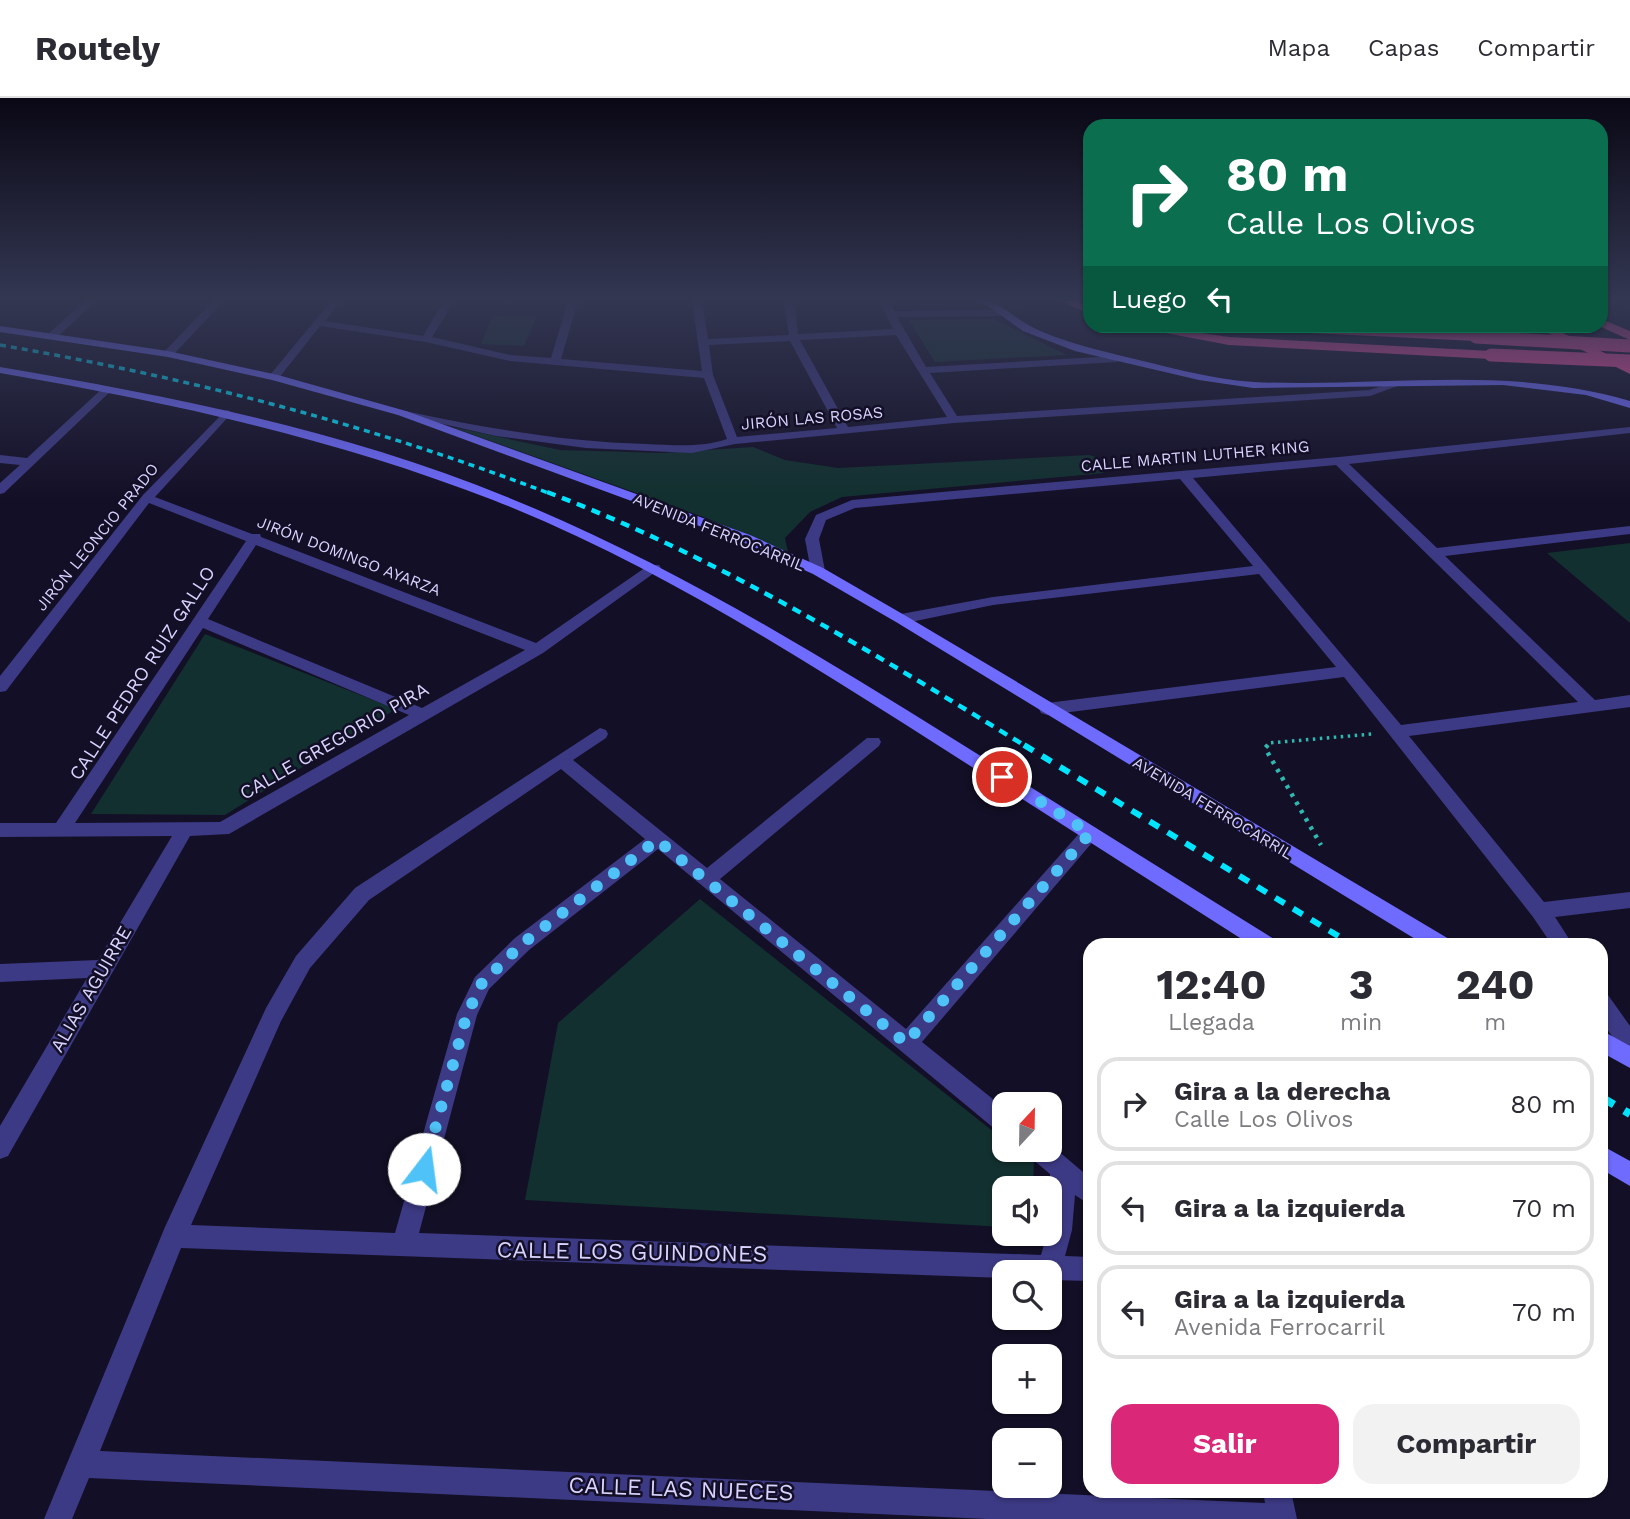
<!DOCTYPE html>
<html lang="es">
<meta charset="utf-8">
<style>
body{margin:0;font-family:"Work Sans",sans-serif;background:#f2f2f3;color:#2b2b33;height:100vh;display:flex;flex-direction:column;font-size:26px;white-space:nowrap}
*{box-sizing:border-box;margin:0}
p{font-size:23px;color:#7c7c81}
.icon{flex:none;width:38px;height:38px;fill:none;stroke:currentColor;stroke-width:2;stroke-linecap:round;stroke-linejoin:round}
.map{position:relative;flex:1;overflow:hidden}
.sheet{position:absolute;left:1083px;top:840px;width:525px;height:560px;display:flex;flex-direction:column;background:#fff;border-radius:21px;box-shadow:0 2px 5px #0004}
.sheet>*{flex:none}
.banner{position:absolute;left:1083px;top:21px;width:525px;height:214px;border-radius:21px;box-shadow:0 2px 5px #0004;background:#0b6e4f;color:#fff;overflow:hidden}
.needle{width:46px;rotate:22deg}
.buttons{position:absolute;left:992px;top:994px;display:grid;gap:14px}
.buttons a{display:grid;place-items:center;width:70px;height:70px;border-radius:14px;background:#fff;box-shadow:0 2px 5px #0004;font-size:35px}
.pin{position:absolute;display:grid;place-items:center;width:60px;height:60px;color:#fff;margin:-30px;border:4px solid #fff;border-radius:50%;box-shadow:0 2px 7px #0007}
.me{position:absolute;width:77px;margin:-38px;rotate:15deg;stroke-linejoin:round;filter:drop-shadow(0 0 5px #0008)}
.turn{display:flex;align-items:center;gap:24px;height:147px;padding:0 28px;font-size:32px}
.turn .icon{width:91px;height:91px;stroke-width:2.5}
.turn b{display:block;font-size:49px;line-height:60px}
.then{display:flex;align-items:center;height:66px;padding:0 28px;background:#0003;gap:14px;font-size:26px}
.eta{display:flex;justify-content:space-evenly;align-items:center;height:119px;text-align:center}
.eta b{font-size:42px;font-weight:700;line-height:49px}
.cta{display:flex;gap:14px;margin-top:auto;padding:14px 28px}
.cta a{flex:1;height:80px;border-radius:21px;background:#db2777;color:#fff;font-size:28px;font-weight:700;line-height:80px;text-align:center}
.cta a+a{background:#f2f2f3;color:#2b2b33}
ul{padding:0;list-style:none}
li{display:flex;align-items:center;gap:21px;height:94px;margin:0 14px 10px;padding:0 14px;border:4px solid #e1e1e2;border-radius:21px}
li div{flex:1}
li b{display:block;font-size:26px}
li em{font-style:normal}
header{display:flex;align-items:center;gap:42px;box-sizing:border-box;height:98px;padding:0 35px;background:#fff;border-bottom:2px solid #e1e1e2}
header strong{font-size:33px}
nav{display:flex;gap:38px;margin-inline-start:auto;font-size:24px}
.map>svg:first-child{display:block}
.green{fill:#12302f}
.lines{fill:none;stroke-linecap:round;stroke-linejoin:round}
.path-far1{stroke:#2fb8b0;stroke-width:3.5;stroke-dasharray:2.5 4.5;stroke-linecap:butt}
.path{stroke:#2fb8b0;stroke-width:4.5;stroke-dasharray:3.5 6;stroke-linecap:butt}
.minor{fill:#3d3a85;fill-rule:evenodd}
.secondary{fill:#6f6bff;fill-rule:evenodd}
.motorway{fill:#ff4fa3;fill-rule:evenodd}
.rail-far3{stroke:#00e5ff;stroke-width:3.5;stroke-dasharray:6 5;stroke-linecap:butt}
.rail-far2{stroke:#00e5ff;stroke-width:4.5;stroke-dasharray:9 7;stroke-linecap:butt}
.rail-far1{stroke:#00e5ff;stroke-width:6;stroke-dasharray:11 10;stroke-linecap:butt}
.rail{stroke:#00e5ff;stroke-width:8;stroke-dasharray:15 12;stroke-linecap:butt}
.motorway-bridge{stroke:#ff4fa3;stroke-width:13}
.route{stroke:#4fc3f7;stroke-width:12;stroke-dasharray:0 21.6}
.labels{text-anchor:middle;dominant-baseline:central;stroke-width:5;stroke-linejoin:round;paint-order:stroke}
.far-street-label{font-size:16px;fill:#d9d4ff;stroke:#130f26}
.street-label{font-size:19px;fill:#d9d4ff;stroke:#130f26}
.near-street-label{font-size:23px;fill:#d9d4ff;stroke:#130f26}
</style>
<header>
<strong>Routely</strong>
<nav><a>Mapa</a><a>Capas</a><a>Compartir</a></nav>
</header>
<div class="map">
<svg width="1630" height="1421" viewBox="0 0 1630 1421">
<rect width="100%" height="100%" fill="#130f26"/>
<g class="green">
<polygon points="493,217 537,218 524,248 481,246"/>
<polygon points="994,221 1067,257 935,264 909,222"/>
<polygon points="452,329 560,352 662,355 753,349 785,362 838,370 1089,357 1096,359 1104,371 1103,375 1094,376 842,399 810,414 785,440 788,454 706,420"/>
<polygon points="1630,445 1630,525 1547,455"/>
<polygon points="205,536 396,611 225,717 91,716"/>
<polygon points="700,801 1004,1042 1004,1052 1017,1052 1034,1065 1033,1090 1004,1090 1004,1129 525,1102 558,925"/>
</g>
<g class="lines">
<polyline class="path-far1" points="1266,649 1269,645 1372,636"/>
<polyline class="path" points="1268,647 1265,650 1321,747"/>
<g class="minor">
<polygon points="85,203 96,203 56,240 48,240 48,236"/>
<polygon points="213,203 224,203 172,258 164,258 164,254"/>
<path d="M331 203H341L325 223 423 238 444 203H454L432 239 510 257 551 260 568 203H578L561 261 702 273 692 203H702L708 241 789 237 784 203H794L798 236 893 231 880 203H890L894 213 999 212 1004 215 999 218 897 219 926 269 1116 258 1121 261 1116 264 930 275 957 318 1369 292 1395 284 1400 287 1370 298 954 325 735 346 692 355 586 350 496 338 399 316 405 313C485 330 564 344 646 346 673 347 701 350 727 341L704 280 510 263 426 244 320 228 278 281H270V277ZM896 237 947 319 848 329 800 242ZM790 243 837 330 737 339 713 277 709 247Z"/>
<polygon points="105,288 114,290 4,395 0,396 0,385 20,367 0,365 0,357 27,360"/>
<path d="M226 312 230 313V317L155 399 252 436H260L261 439 536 545 649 467H659L661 470 543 555 229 736 190 738 8 1058 0 1061V1028L87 880 0 884V866L98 862 172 738 0 739V725H56L246 443 149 405 6 593 0 594V578L143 397ZM256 447 525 552 422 610 208 521ZM203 530 409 617 220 724 75 725Z"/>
<path d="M1630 329V335L1349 366 1437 450 1630 428V436L1445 458 1595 602 1630 597V609L1409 638 1544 804 1630 794V810L1555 819 1573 847H1552L1533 819 1344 579 1047 617 1041 615 1039 611 1047 605 1336 569 1259 476 993 507 901 526 894 521 901 516 993 499 1253 468 1180 381 855 410 826 422 819 441 825 473 818 477 811 473 805 441 816 417 852 402 1339 359ZM1336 367 1578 604 1401 627 1193 380Z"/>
<path d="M600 630 606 632 608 636 606 640 573 662 707 770 867 640H879L881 644 879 648 720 781 906 931 1084 730H1096L1099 735 1096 740 922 944 1004 1010V1035L996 1032 658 751 529 852 489 891 477 917 419 1135 1041 1157 1047 1136H1050V1076L1031 1060 1028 1052H1050V1046L1090 1080V1107L1075 1097 1072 1132 1065 1158 1090 1159V1183L1050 1182V1174H1004V1180L181 1150 100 1353 1265 1405 1263 1393H1291L1297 1421H988L89 1380 72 1421H44L165 1129 266 910 296 858 355 790ZM561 671 645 741 515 840 475 879 457 916 395 1135 191 1127 281 923 310 870 369 802Z"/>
<polygon points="1601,895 1608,897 1630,928 1630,956 1622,953 1601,922"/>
</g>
<g class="secondary">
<path d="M981 203C1002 203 1014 221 1032 229 1059 242 1089 250 1118 257 1162 267 1208 281 1254 284 1381 290 1505 266 1630 303V310L1586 297 1503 287 1253 290 1199 282 1075 253 1023 233Z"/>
<polygon points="0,228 168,253 278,277 406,313 750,437 823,470 906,518 1449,841 1452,847 1425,847 896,524 813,476 740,443 398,317 272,282 168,259 0,234"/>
<path d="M0 269C172 298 345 333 507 399 665 463 811 552 955 642 1061 708 1168 775 1274 841L1277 847H1251C1135 773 1019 699 903 625 772 542 638 459 493 402 334 340 168 304 0 275Z"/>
<polygon points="1601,932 1630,948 1630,970 1601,954"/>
<polygon points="1601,1047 1630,1063 1630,1088 1601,1071"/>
</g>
<g class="motorway">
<polygon points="1061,203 1077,203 1090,209 1090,216"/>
<polygon points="1601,221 1630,233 1630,242 1599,228"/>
<polygon points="1129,228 1154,228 1229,239 1491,253 1497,257 1491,261 1229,247"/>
<polygon points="1242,228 1312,228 1476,235 1482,239 1476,243 1248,232"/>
<polygon points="1534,228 1548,228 1630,267 1630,276"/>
</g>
<path class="rail-far3" d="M0 247C191 280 370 327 551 396"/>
<path class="rail-far2" d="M547 394C717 459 872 554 1027 649"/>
<polyline class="rail-far1" points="1024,647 1353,847"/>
<polyline class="rail" points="1601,999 1630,1016"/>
<g class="motorway-bridge">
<polyline points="1476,239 1630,248"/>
<polyline points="1491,257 1630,263"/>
</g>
</g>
<linearGradient id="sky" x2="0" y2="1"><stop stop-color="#0a0815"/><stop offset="0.5" stop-color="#333752"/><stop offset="1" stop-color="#333752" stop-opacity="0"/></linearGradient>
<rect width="1630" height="402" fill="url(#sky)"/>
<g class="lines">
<polyline class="route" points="424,1071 467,916 482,885 522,846 657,742 906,945 1090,735 1002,679"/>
</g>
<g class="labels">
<g class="far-street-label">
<text transform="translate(812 320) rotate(-5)">JIRÓN LAS ROSAS</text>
<text transform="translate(1195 358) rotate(-5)">CALLE MARTIN LUTHER KING</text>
<text transform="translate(719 434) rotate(22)">AVENIDA FERROCARRIL</text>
<text transform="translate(97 439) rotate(-51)">JIRÓN LEONCIO PRADO</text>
<text transform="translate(349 458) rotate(21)">JIRÓN DOMINGO AYARZA</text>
<text transform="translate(1213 710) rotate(31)">AVENIDA FERROCARRIL</text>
</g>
<g class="street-label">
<text transform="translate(142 575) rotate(-57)">CALLE PEDRO RUIZ GALLO</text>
<text transform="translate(334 643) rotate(-30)">CALLE GREGORIO PIRA</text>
<text transform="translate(91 891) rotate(-60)">ALIAS AGUIRRE</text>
</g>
<g class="near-street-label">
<text transform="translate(632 1154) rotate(1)">CALLE LOS GUINDONES</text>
<text transform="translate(681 1391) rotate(2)">CALLE LAS NUECES</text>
</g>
</g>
</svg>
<div class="buttons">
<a><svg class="needle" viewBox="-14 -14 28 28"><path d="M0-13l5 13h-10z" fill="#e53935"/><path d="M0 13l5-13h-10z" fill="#7c7c81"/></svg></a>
<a><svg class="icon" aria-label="sound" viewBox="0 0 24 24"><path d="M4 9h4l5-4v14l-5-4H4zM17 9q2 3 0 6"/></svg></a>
<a><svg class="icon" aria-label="search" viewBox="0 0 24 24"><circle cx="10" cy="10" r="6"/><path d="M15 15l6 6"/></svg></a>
<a>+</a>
<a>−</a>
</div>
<div class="pin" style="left:1002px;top:679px;background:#d93025"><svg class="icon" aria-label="arrive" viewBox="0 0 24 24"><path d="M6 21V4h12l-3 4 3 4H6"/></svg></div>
<svg class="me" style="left:424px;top:1071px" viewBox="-20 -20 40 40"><circle r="19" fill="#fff"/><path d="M0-13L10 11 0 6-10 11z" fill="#4fc3f7"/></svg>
<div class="banner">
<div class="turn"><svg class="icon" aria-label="right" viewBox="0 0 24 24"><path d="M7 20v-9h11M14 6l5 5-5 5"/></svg><div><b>80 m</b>Calle Los Olivos</div></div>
<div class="then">Luego<svg class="icon" aria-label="left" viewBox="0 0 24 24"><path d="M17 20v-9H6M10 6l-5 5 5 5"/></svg></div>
</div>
<section class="sheet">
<div class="eta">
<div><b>12:40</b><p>Llegada</p></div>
<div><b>3</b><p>min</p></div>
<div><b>240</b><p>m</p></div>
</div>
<ul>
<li><svg class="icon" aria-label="right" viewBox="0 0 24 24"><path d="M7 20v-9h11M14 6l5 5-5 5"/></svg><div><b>Gira a la derecha</b><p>Calle Los Olivos</p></div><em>80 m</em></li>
<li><svg class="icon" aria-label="left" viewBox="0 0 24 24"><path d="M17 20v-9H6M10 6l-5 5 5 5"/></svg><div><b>Gira a la izquierda</b></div><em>70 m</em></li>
<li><svg class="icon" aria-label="left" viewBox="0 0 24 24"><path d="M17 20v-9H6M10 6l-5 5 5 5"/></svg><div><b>Gira a la izquierda</b><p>Avenida Ferrocarril</p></div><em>70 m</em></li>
</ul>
<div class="cta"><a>Salir</a><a>Compartir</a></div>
</section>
</div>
